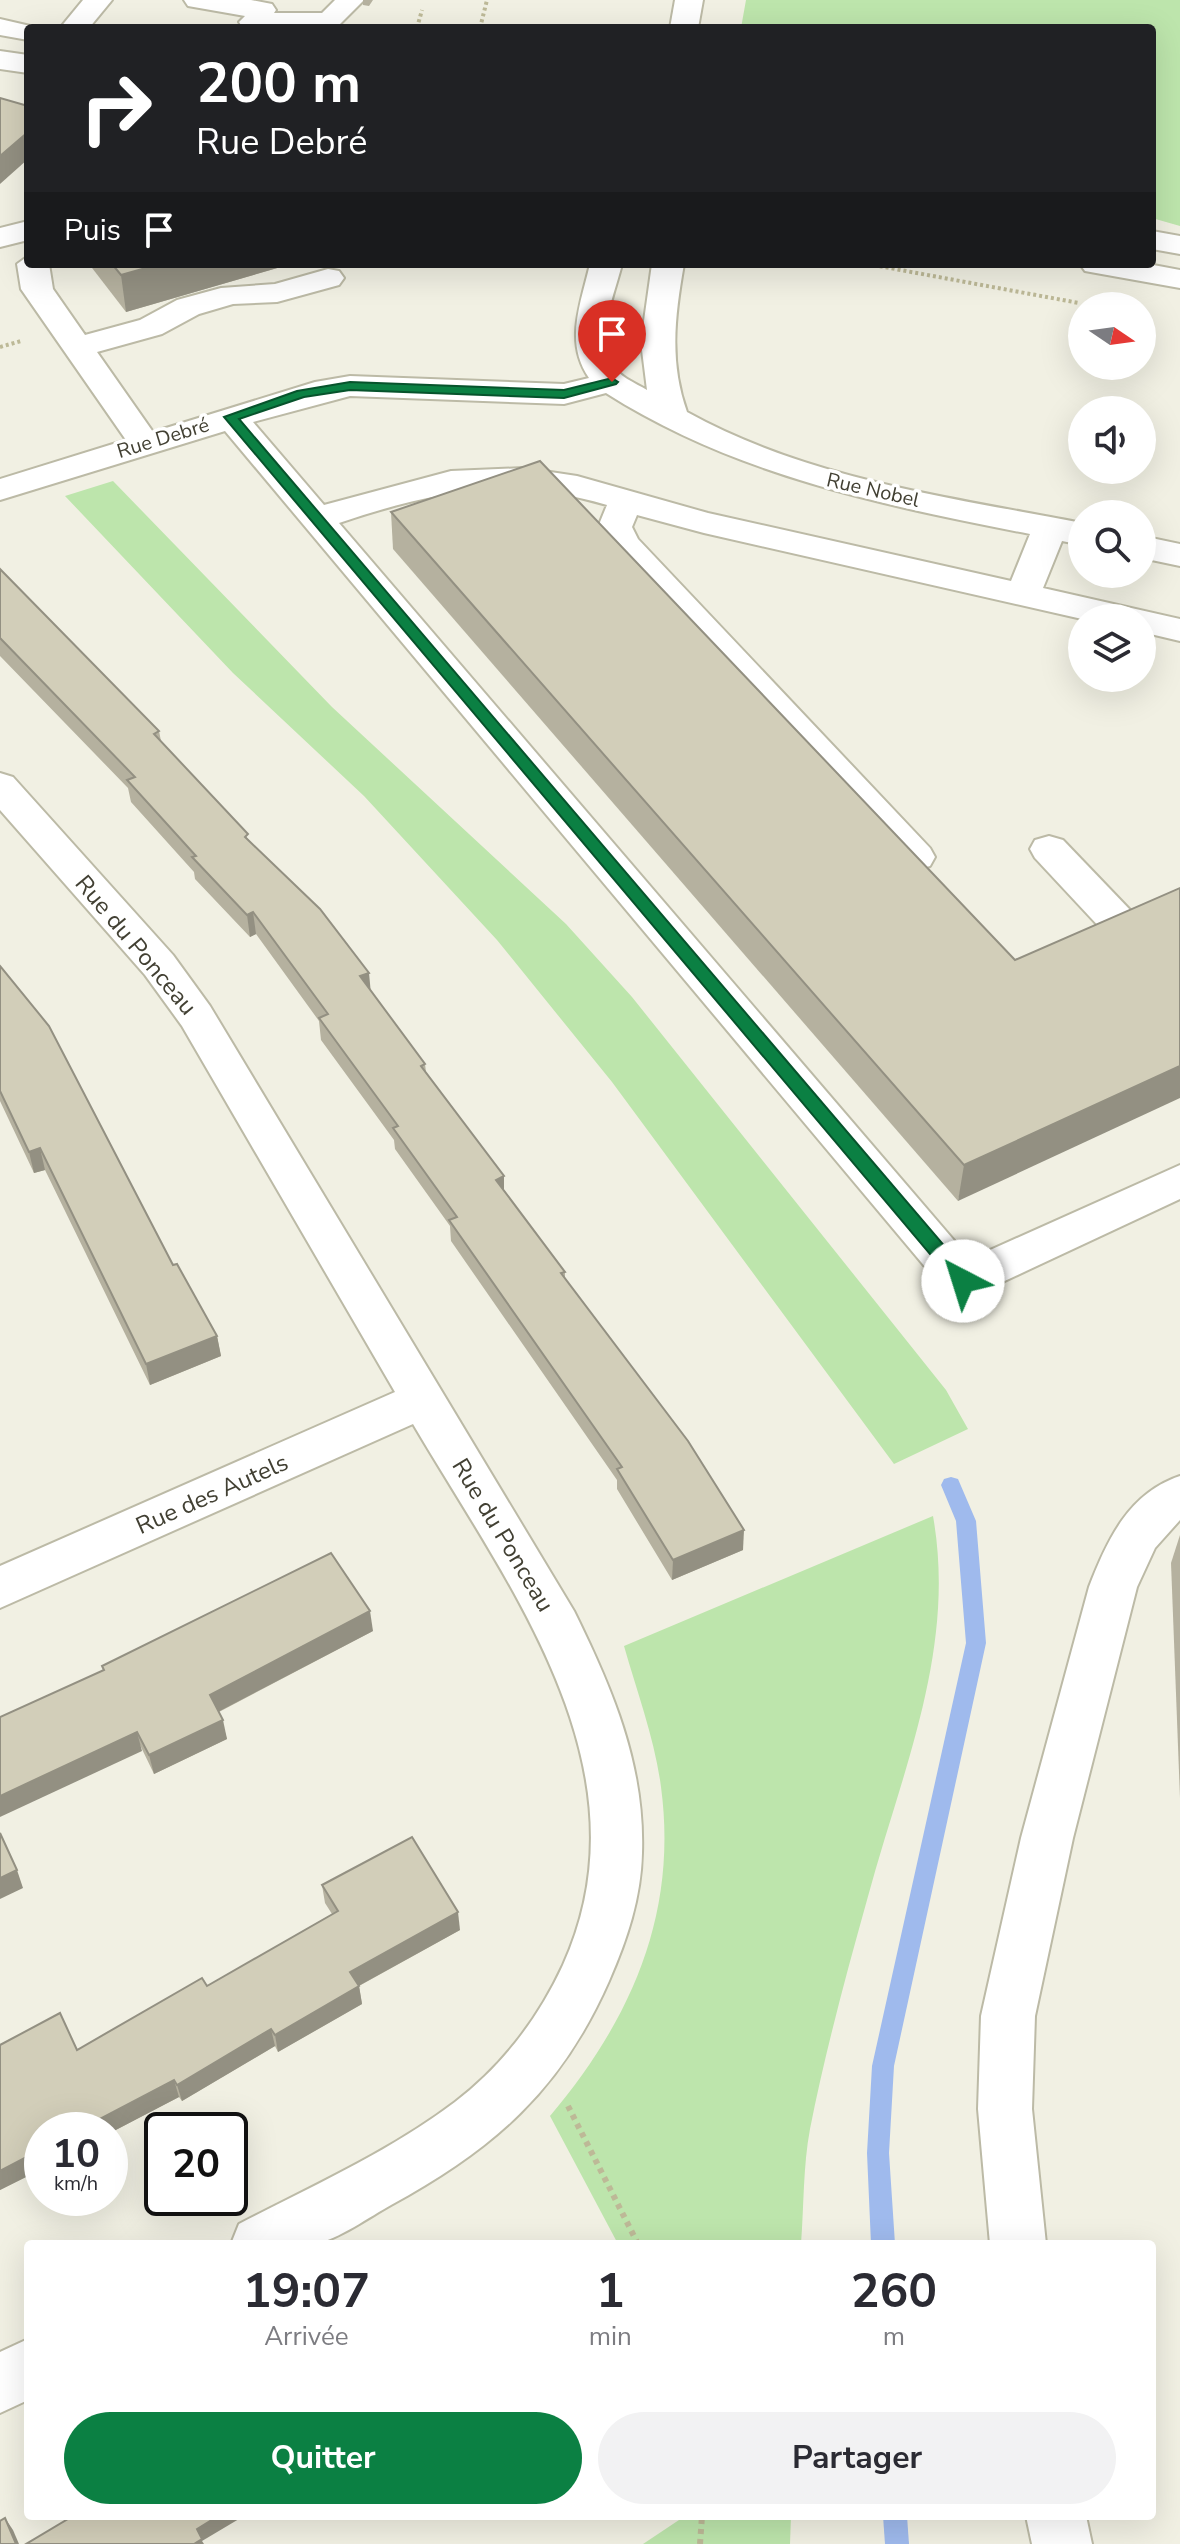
<!DOCTYPE html>
<html lang="fr">
<meta charset="utf-8">
<style>
body{margin:0;font-family:"Nunito Sans",sans-serif;background:#f2f2f3;color:#2b2b33;height:100vh;display:flex;flex-direction:column;font-size:30px;white-space:nowrap}
*{box-sizing:border-box;margin:0}
p{font-size:26px;color:#7c7c81}
.icon{flex:none;width:44px;height:44px;fill:none;stroke:currentColor;stroke-width:2;stroke-linecap:round;stroke-linejoin:round}
.map{position:relative;flex:1;overflow:hidden}
.side{position:absolute;left:24px;top:2240px;width:1132px;height:280px;display:flex;flex-direction:column;background:#fff;border-radius:8px;box-shadow:0 8px 32px #0002}
.side>*{flex:none}
.guide{position:absolute;left:24px;top:24px;width:1132px;height:244px;border-radius:8px;box-shadow:0 8px 32px #0002;background:#202124;color:#fff;overflow:hidden}
.needle{width:52px;rotate:103deg}
.tools{position:absolute;left:1068px;top:292px;display:grid;gap:16px}
.tools a{display:grid;place-items:center;width:88px;height:88px;border-radius:50%;background:#fff;box-shadow:0 8px 32px #0002;font-size:40px}
.speed{position:absolute;left:24px;top:2112px;display:flex;gap:16px;font-size:40px;font-weight:700;text-align:center}
.speed>*{display:grid;place-content:center;width:104px;height:104px;border-radius:50%;background:#fff;box-shadow:0 8px 32px #0002;line-height:1}
.speed small{font-size:20px;font-weight:400}
.speed .limit{border:4px solid #111;border-radius:12px;background:#fff;color:#111}
.pin{position:absolute;display:grid;place-items:center;width:68px;height:68px;color:#fff;margin:-82px -34px;border-radius:50% 50% 50% 0;rotate:-45deg;box-shadow:0 0 8px #0007}
.pin .icon{rotate:45deg}
.me{position:absolute;width:88px;margin:-44px;rotate:320deg;stroke-linejoin:round;filter:drop-shadow(0 0 6px #0008)}
.turn{display:flex;align-items:center;gap:28px;height:168px;padding:0 40px;font-size:36px}
.turn .icon{width:104px;height:104px;stroke-width:2.5}
.turn b{display:block;font-size:56px;line-height:68px}
.then{display:flex;align-items:center;height:76px;padding:0 40px;background:#0003;gap:16px;font-size:30px}
.eta{display:flex;justify-content:space-evenly;align-items:center;height:136px;text-align:center}
.eta b{font-size:48px;font-weight:700;line-height:56px}
.button{display:flex;gap:16px;margin-top:auto;padding:16px 40px}
.button a{flex:1;height:92px;border-radius:48px;background:#0b8043;color:#fff;font-size:32px;font-weight:700;line-height:92px;text-align:center}
.button a+a{background:#f2f2f3;color:#2b2b33}
.map>svg:first-child{display:block}
.green{fill:#bde5ac}
.lines{fill:none;stroke-linecap:round;stroke-linejoin:round}
.stream{fill:#9fbaed;fill-rule:evenodd}
.minor-casing{stroke:#bcbaa6;stroke-width:4}
.path-far1{stroke:#bdb997;stroke-width:4;stroke-dasharray:3 3;stroke-linecap:butt}
.path{stroke:#bdb997;stroke-width:6;stroke-dasharray:5 5;stroke-linecap:butt}
.minor{fill:#fff;fill-rule:evenodd}
.wall{fill:#b5b19f}
.shaded-wall{fill:#939082}
.building{fill:#d2ceb9;stroke:#939082;stroke-width:2}
.route{fill:#0b8043;stroke:#07532c;stroke-width:2}
.labels{text-anchor:middle;dominant-baseline:central;stroke-width:7;stroke-linejoin:round;paint-order:stroke}
.far-street-label{font-size:20px;fill:#424033;stroke:#fff}
.street-label{font-size:24px;fill:#424033;stroke:#fff}
</style>
<div class="map">
<svg width="1180" height="2544" viewBox="0 0 1180 2544">
<rect width="100%" height="100%" fill="#f1f0e3"/>
<g class="green">
<polygon points="746,0 1180,0 1180,226 1152,218 1152,28 741,28"/>
<polygon points="113,481 332,707 566,924 632,997 946,1390 968,1429 894,1464 612,1082 497,940 364,796 233,673 65,496"/>
<path d="M933 1516C957 1650 901 1773 867 1900 846 1975 825 2053 810 2129 803 2166 804 2206 801 2244H618L550 2116C631 2020 678 1914 661 1787 655 1740 637 1692 624 1646Z"/>
<polygon points="685,2516 791,2516 790,2544 643,2544"/>
</g>
<g class="lines">
<g class="stream">
<polygon points="951,1477 958,1479 976,1521 986,1643 894,2066 889,2153 895,2244 871,2244 867,2153 872,2066 966,1643 956,1521 941,1485 944,1479"/>
<polygon points="883,2516 907,2516 909,2544 885,2544"/>
</g>
<defs>
<g id="minor">
<polygon points="83,0 112,0 89,28 60,28"/>
<polygon points="184,0 251,0 272,4 276,10 274,13 322,13 335,0 364,0 336,28 243,28 239,22 245,16 188,6"/>
<polygon points="675,0 703,0 698,28 670,28"/>
<polygon points="0,19 39,28 28,28 28,40 0,35"/>
<polygon points="0,51 28,55 28,73 0,69"/>
<polygon points="28,221 28,240 0,247 0,228"/>
<polygon points="1152,231 1180,236 1180,254 1152,249"/>
<path d="M28 256V264H49L53 289 85 335 140 320 177 300 221 288 275 284 328 269 339 271 344 278 339 285 277 302 233 304 199 314 162 334 97 352 153 432 315 382 350 376 564 384 589 378C564 342 581 303 590 264H622C615 293 596 335 612 364 618 376 635 383 647 390L641 342 652 264H684C675 315 669 362 687 412 808 479 948 497 1082 523V545L1062 541 1043 588 1180 619V641L1142 632V618L1082 619 704 533 637 515 632 527 638 539 930 848 935 857 930 866 916 870 902 866 610 550 598 527 607 505C508 476 434 491 339 523L970 1259 1180 1165V1199L979 1293 963 1298 947 1293 225 431 0 500V479L126 440 21 289 17 264ZM606 393C735 475 881 505 1030 534L1011 581 708 513 577 476 524 468 451 471 324 505 253 422 350 396 564 404Z"/>
<polygon points="1080,264 1148,264 1180,270 1180,288 1096,273 1085,271"/>
<polygon points="1142,536 1180,544 1180,566 1142,558"/>
<path d="M0 773 13 777 173 955 210 1006 574 1611C612 1688 645 1765 642 1853 641 1898 627 1940 609 1981 561 2090 494 2149 391 2205 371 2216 337 2240 315 2244 289 2249 257 2244 231 2244L239 2224C312 2186 389 2152 455 2102 502 2066 538 2019 563 1965 652 1769 508 1586 413 1424L0 1608V1566L395 1392 182 1026 145 975 0 810Z"/>
<polygon points="1049,836 1063,840 1132,912 1138,922 1132,932 1118,936 1104,932 1035,858 1030,849 1035,840"/>
<path d="M1180 1476V1520L1155 1548 1137 1587 1073 1838 1035 2016 1032 2109 1046 2244H990L978 2109 981 2016 1021 1838 1089 1587C1107 1540 1129 1493 1180 1476Z"/>
<polygon points="28,2339 28,2400 0,2413 0,2352"/>
<polygon points="1026,2516 1086,2516 1092,2544 1032,2544"/>
</g>
</defs>
<use href="#minor" class="minor-casing"/>
<g class="path-far1">
<polyline points="417,28 422,10"/>
<polyline points="480,28 487,0"/>
<polyline points="868,264 1079,303"/>
<polyline points="0,347 21,341"/>
</g>
<g class="path">
<polyline points="568,2106 638,2244"/>
<polyline points="700,2544 702,2516"/>
</g>
<use href="#minor" class="minor"/>
</g>
<g class="wall">
<polygon points="363,0 373,0 369,6 363,5"/>
<polygon points="89,264 291,264 126,312"/>
<polygon points="391,512 1015,960 958,1201 393,549"/>
<polygon points="0,569 159,731 161,741 249,840 370,990 425,1064 426,1072 504,1176 504,1190 565,1272 565,1278 743,1550 672,1580 617,1489 617,1480 451,1241 450,1226 395,1149 394,1140 321,1040 319,1021 256,934 250,937 195,879 194,872 131,802 128,788 0,656"/>
<polygon points="0,966 173,1265 217,1336 221,1356 150,1385 45,1170 34,1173 0,1101"/>
<polygon points="1180,1535 1180,1798 1171,1563"/>
<polygon points="373,1631 219,1712 227,1739 154,1774 102,1666"/>
<polygon points="322,1885 460,1930 359,1986 362,2004 278,2052 275,2046 182,2101 179,2097 110,2133 110,2130 42,2169 0,2190 0,2045 77,2050 207,1986 332,1914 325,1903"/>
</g>
<g class="shaded-wall">
<polygon points="28,132 28,159 0,184 0,156"/>
<polygon points="160,264 291,264 126,312 121,275"/>
<polygon points="253,912 256,934 250,937 247,915"/>
<polygon points="369,973 371,994 360,976"/>
<polygon points="1180,1066 1180,1098 958,1201 964,1165"/>
<polygon points="40,1148 45,1170 34,1173 29,1152"/>
<polygon points="504,1176 504,1198 496,1180"/>
<polygon points="217,1336 221,1356 150,1385 146,1364"/>
<polygon points="744,1530 743,1550 672,1580 673,1560"/>
<polygon points="370,1611 373,1631 214,1714 210,1695"/>
<polygon points="223,1720 227,1739 154,1774 149,1755"/>
<polygon points="137,1732 142,1751 0,1817 0,1796"/>
<polygon points="17,1870 23,1888 0,1899 0,1878"/>
<polygon points="458,1912 460,1930 353,1989 350,1972"/>
<polygon points="359,1986 362,2004 278,2052 275,2035"/>
<polygon points="271,2029 275,2046 182,2101 177,2085"/>
<polygon points="174,2080 179,2097 110,2133 110,2130 79,2130"/>
<polygon points="42,2149 42,2169 0,2190 0,2171"/>
<polygon points="218,2516 244,2516 202,2541 204,2544 194,2544 197,2529"/>
<polygon points="5,2518 13,2530 19,2544 16,2544"/>
</g>
<g class="building">
<polygon points="0,98 28,106 28,132 0,156"/>
<polygon points="112,264 160,264 121,275"/>
<polygon points="540,461 1015,960 1180,888 1180,1066 964,1165 391,512"/>
<polygon points="0,569 159,731 154,734 248,834 245,837 320,909 369,973 360,976 425,1064 421,1066 504,1176 496,1180 565,1272 561,1273 688,1441 744,1530 673,1560 617,1469 622,1467 449,1220 457,1217 393,1128 398,1126 319,1018 328,1014 253,912 247,915 192,857 196,856 127,780 135,777 0,638"/>
<polygon points="0,966 49,1026 173,1265 177,1264 217,1336 146,1364 40,1148 29,1152 0,1091"/>
<polygon points="331,1553 370,1611 210,1695 223,1720 149,1755 137,1732 0,1796 0,1717 104,1670 102,1666"/>
<polygon points="0,1833 17,1870 0,1878"/>
<polygon points="412,1837 458,1912 350,1972 359,1986 275,2035 271,2029 177,2085 174,2080 79,2130 42,2130 42,2149 0,2171 0,2045 60,2013 77,2050 202,1978 207,1986 338,1911 322,1885"/>
<polygon points="73,2516 218,2516 197,2529 202,2539 194,2544 26,2544"/>
<polygon points="5,2518 16,2544 0,2544 0,2521"/>
</g>
<polygon class="route" points="612,378 618,382 616,384 564,398 350,390 304,397 239,419 970,1276 970,1286 957,1286 224,417 297,391 350,382 564,390"/>
<g class="labels">
<g class="far-street-label">
<text transform="translate(163 438) rotate(-17)">Rue Debré</text>
<text transform="translate(873 490) rotate(13)">Rue Nobel</text>
</g>
<g class="street-label">
<text transform="translate(136 945) rotate(50)">Rue du Ponceau</text>
<text transform="translate(212 1494) rotate(-24)">Rue des Autels</text>
<text transform="translate(503 1535) rotate(59)">Rue du Ponceau</text>
</g>
</g>
</svg>
<div class="tools">
<a><svg class="needle" viewBox="-14 -14 28 28"><path d="M0-13l5 13h-10z" fill="#e53935"/><path d="M0 13l5-13h-10z" fill="#7c7c81"/></svg></a>
<a><svg class="icon" aria-label="sound" viewBox="0 0 24 24"><path d="M4 9h4l5-4v14l-5-4H4zM17 9q2 3 0 6"/></svg></a>
<a><svg class="icon" aria-label="search" viewBox="0 0 24 24"><circle cx="10" cy="10" r="6"/><path d="M15 15l6 6"/></svg></a>
<a><svg class="icon" aria-label="layers" viewBox="0 0 24 24"><path d="M12 4l9 5-9 5-9-5zM3 14l9 5 9-5"/></svg></a>
</div>
<div class="speed"><div>10<small>km/h</small></div><div class="limit">20</div></div>
<div class="pin" style="left:612px;top:382px;background:#d93025"><svg class="icon" aria-label="arrive" viewBox="0 0 24 24"><path d="M6 21V4h12l-3 4 3 4H6"/></svg></div>
<svg class="me" style="left:963px;top:1281px" viewBox="-20 -20 40 40"><circle r="19" fill="#fff"/><path d="M0-13L10 11 0 6-10 11z" fill="#0b8043"/></svg>
<div class="guide">
<div class="turn"><svg class="icon" aria-label="right" viewBox="0 0 24 24"><path d="M7 20v-9h11M14 6l5 5-5 5"/></svg><div><b>200 m</b>Rue Debré</div></div>
<div class="then">Puis<svg class="icon" aria-label="arrive" viewBox="0 0 24 24"><path d="M6 21V4h12l-3 4 3 4H6"/></svg></div>
</div>
<section class="side">
<div class="eta">
<div><b>19:07</b><p>Arrivée</p></div>
<div><b>1</b><p>min</p></div>
<div><b>260</b><p>m</p></div>
</div>
<div class="button"><a>Quitter</a><a>Partager</a></div>
</section>
</div>
